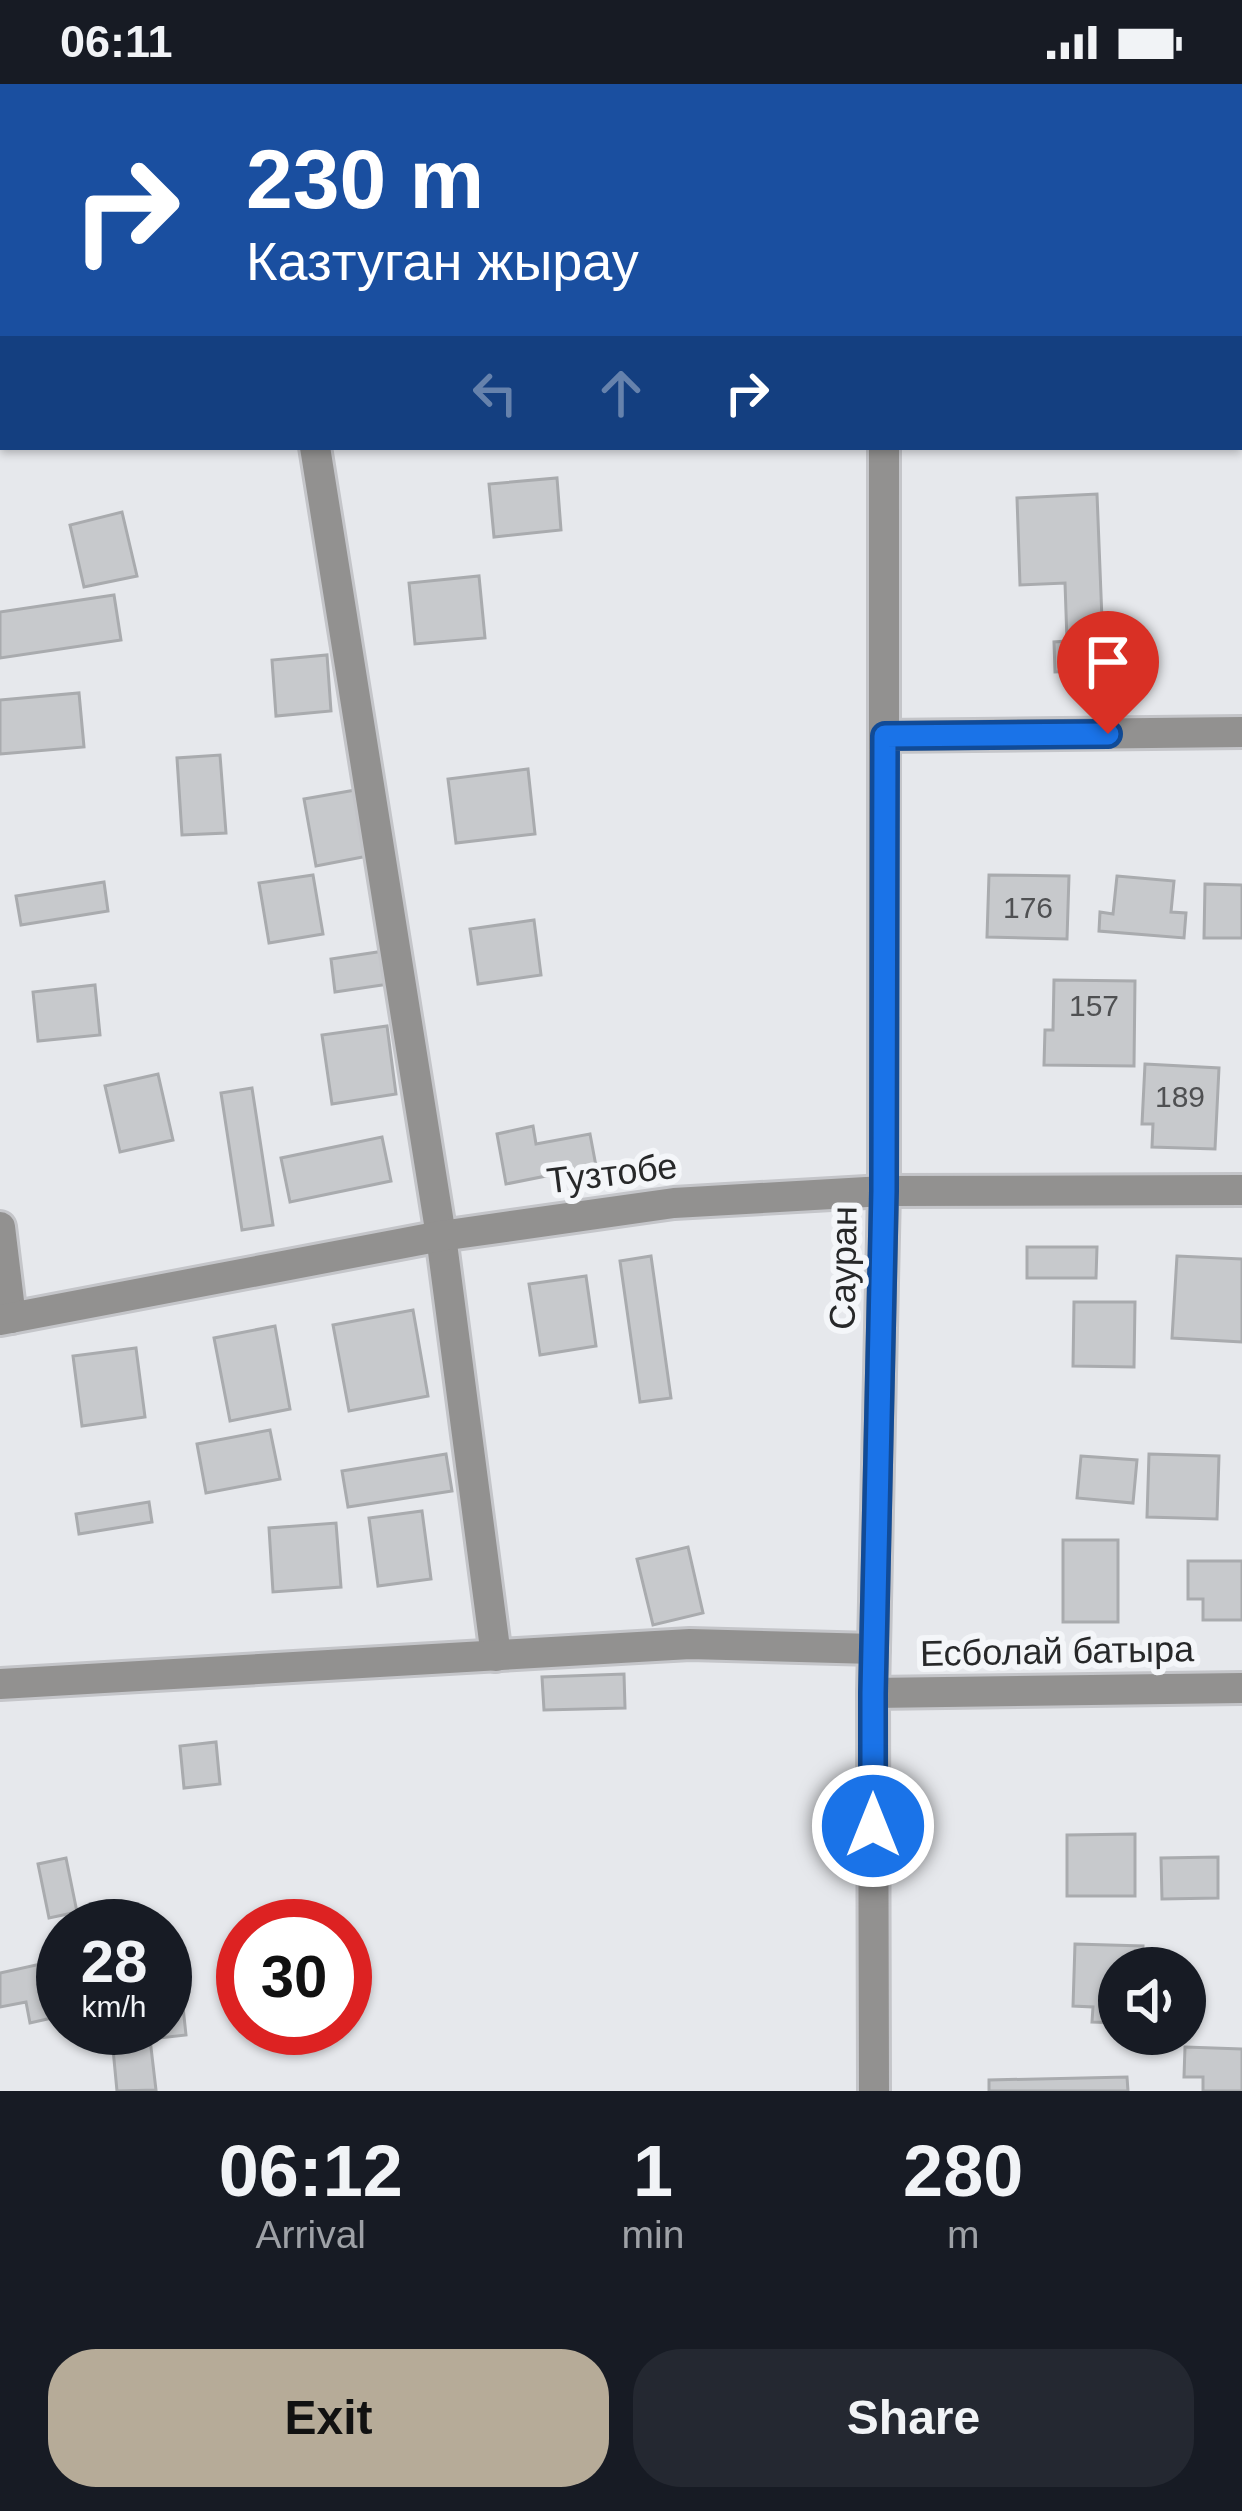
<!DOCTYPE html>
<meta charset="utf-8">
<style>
body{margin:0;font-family:Arial,sans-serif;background:#242831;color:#f1f3f6;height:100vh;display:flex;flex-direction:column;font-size:45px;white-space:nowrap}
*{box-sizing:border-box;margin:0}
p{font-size:39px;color:#9ea1a6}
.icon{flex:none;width:66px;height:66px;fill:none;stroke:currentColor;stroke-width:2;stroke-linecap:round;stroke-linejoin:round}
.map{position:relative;height:2007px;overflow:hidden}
.panel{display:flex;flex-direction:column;background:#171b24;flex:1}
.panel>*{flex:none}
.top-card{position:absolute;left:0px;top:0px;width:1242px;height:366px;box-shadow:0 3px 9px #0004;background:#1a4fa0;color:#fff;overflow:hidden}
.fabs{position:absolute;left:1098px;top:1863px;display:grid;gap:24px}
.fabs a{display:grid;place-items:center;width:108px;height:108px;border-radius:50%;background:#171b24;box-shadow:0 3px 9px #0004;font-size:60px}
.speed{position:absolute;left:36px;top:1815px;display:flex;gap:24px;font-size:60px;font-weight:700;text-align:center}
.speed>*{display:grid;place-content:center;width:156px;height:156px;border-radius:50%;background:#171b24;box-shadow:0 3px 9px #0004;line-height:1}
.speed small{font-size:30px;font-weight:400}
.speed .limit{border:18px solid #d22;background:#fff;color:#111}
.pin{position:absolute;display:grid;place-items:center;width:102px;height:102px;color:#fff;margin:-123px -51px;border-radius:50% 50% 50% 0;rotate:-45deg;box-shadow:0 0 12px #0007}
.pin .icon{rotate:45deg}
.me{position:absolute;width:132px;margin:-66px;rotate:0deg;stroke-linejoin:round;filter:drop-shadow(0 0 9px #0008)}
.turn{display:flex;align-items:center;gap:42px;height:252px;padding:0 48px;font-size:54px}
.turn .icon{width:156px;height:156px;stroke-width:2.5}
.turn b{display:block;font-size:84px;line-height:102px}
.lanes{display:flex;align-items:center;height:114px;padding:0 48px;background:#0003;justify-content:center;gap:60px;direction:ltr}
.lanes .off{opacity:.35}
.eta{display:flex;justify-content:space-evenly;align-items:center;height:204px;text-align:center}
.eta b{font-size:72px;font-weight:600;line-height:84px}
.action{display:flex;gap:24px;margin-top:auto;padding:24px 48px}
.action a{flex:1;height:138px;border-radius:48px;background:#b6ab98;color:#111;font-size:48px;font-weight:600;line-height:138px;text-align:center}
.action a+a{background:#242831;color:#f1f3f6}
.status{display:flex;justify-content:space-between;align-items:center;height:84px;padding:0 60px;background:#171b24;direction:ltr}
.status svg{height:33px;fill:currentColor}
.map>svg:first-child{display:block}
.building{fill:#c7c9cc;stroke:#a9abae;stroke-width:3}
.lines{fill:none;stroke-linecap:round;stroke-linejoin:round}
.minor-casing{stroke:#c4c5c9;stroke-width:36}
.minor{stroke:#929190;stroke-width:30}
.route-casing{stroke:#114b97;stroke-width:30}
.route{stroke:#1a73e8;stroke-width:21}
.labels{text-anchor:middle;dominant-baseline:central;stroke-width:12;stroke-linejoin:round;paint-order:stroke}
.number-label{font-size:30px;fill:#4f5052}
.street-label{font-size:36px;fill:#272829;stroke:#f4f6f9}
</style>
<div class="status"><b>06:11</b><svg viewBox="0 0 49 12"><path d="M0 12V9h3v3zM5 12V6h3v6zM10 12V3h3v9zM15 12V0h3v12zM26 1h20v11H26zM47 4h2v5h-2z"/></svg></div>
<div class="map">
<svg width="1242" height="2007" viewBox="0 0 1242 2007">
<rect width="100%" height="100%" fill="#e6e8ec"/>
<g class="building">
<polygon points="557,394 561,446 494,453 489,400"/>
<polygon points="1097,410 1104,586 1055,588 1054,558 1067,557 1065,499 1020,501 1017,414"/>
<polygon points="122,428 137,492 84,503 70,441"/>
<polygon points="479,492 485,554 415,560 409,499"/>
<polygon points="114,511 121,556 0,574 0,528"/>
<polygon points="327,571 331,627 276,632 272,576"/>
<polygon points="79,609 84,663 0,670 0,616"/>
<polygon points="220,671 226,749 182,751 177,674"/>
<polygon points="528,685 535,750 456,759 448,695"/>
<polygon points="361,705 373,771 316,782 304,715"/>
<polygon points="313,791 323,850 269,859 259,799"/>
<polygon points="989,791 1069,792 1067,855 987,853"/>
<polygon points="1117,792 1174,797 1171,828 1186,829 1184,854 1099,847 1100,828 1113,830"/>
<polygon points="104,798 108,827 21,841 16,812"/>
<polygon points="1205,800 1242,801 1242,854 1204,854"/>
<polygon points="534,836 541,891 478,900 470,845"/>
<polygon points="384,867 389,900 335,908 331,875"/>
<polygon points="1054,896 1135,897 1134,982 1044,981 1045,946 1053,946"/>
<polygon points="95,901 100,951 38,957 33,908"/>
<polygon points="387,942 396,1010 332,1020 322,951"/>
<polygon points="1145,980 1219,984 1215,1065 1152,1063 1153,1040 1142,1040"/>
<polygon points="158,990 173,1056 120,1068 105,1002"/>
<polygon points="252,1004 273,1141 242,1146 221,1009"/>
<polygon points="533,1042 536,1060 590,1050 596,1082 506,1100 497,1050"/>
<polygon points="382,1053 391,1097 290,1118 281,1074"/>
<polygon points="1027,1163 1097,1163 1096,1194 1027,1194"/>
<polygon points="651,1172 671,1314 640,1318 620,1177"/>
<polygon points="1177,1172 1242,1175 1242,1258 1172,1254"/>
<polygon points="586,1192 596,1262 540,1271 529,1200"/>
<polygon points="1074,1218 1135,1218 1134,1283 1073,1282"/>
<polygon points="413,1226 428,1312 349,1327 333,1241"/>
<polygon points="275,1242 290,1325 230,1337 214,1254"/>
<polygon points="136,1264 145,1333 82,1342 73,1272"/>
<polygon points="270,1346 280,1395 206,1409 197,1360"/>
<polygon points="446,1370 452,1407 348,1423 342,1387"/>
<polygon points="1149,1370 1219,1372 1217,1435 1147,1433"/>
<polygon points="1081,1372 1137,1376 1133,1419 1077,1414"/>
<polygon points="149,1418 152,1438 79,1450 76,1430"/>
<polygon points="422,1427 431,1495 378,1502 369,1434"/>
<polygon points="336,1439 341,1503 273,1508 269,1444"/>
<rect x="1063" y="1456" width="55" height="82"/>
<polygon points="688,1463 703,1529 653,1541 637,1475"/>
<polygon points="1188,1477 1242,1477 1242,1536 1203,1536 1203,1515 1188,1515"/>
<polygon points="624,1590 625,1624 544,1626 542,1593"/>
<polygon points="216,1658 220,1700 184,1704 180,1662"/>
<polygon points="1135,1750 1135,1812 1067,1812 1067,1751"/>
<polygon points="1218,1773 1218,1814 1162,1815 1161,1774"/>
<polygon points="66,1774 77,1828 49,1834 38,1780"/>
<polygon points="1075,1860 1143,1862 1142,1884 1119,1884 1119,1939 1092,1938 1093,1923 1073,1922"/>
<polygon points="45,1879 56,1933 30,1939 26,1918 0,1923 0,1889"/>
<polygon points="180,1895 186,1951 150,1955 156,2006 117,2007 111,1944 165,1944 165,1896"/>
<polygon points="1185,1963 1242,1965 1242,2007 1203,2007 1203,1993 1184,1993"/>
<polygon points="1127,1993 1128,2007 989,2007 989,1996"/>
</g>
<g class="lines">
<defs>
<g id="minor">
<polyline points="257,0 258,3"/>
<polyline points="882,0 882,3"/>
<polyline points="315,363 441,1152 496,1572"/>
<polyline points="885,652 1242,648"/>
<polyline points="0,1143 11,1234"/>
<polyline points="0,1236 441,1152 674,1119 884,1107 1242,1106"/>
<polyline points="0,1600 690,1560 874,1565"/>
<polyline points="873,1609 1242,1604"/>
<polyline points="874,2007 873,1609 884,1107 884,363"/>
</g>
</defs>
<use href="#minor" class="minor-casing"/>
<use href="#minor" class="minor"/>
</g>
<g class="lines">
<defs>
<polyline id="route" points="873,1742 873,1609 884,1107 885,652 1108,650"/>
</defs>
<use href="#route" class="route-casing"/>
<use href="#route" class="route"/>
</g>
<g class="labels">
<g class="number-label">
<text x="1028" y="823">176</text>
<text x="1094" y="921">157</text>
<text x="1180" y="1012">189</text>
</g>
<g class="street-label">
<text transform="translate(612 1089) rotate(-7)">Тузтобе</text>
<text transform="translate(843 1184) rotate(-89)">Сауран</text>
<text transform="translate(1057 1567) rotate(-1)">Есболай батыра</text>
</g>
</g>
</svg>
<div class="fabs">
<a><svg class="icon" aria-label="sound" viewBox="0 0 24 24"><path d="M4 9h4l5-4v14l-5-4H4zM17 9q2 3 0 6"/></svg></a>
</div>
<div class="speed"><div>28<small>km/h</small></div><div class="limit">30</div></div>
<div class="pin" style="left:1108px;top:650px;background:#d93025"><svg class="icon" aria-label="arrive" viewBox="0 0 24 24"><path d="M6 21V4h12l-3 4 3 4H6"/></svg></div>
<svg class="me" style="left:873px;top:1742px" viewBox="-20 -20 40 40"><circle r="17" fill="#1a73e8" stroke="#fff" stroke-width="3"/><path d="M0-11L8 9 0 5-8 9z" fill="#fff"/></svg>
<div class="top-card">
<div class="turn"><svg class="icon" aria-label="right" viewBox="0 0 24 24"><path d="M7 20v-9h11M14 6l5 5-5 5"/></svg><div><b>230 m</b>Казтуган жырау</div></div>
<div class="lanes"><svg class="icon off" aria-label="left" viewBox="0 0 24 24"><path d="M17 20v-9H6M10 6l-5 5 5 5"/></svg><svg class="icon off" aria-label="ahead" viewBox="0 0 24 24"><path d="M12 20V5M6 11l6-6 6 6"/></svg><svg class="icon" aria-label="right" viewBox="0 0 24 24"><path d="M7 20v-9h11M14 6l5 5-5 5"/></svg></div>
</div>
</div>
<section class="panel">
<div class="eta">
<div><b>06:12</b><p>Arrival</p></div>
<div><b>1</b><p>min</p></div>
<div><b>280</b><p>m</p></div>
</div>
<div class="action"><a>Exit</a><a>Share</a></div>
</section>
